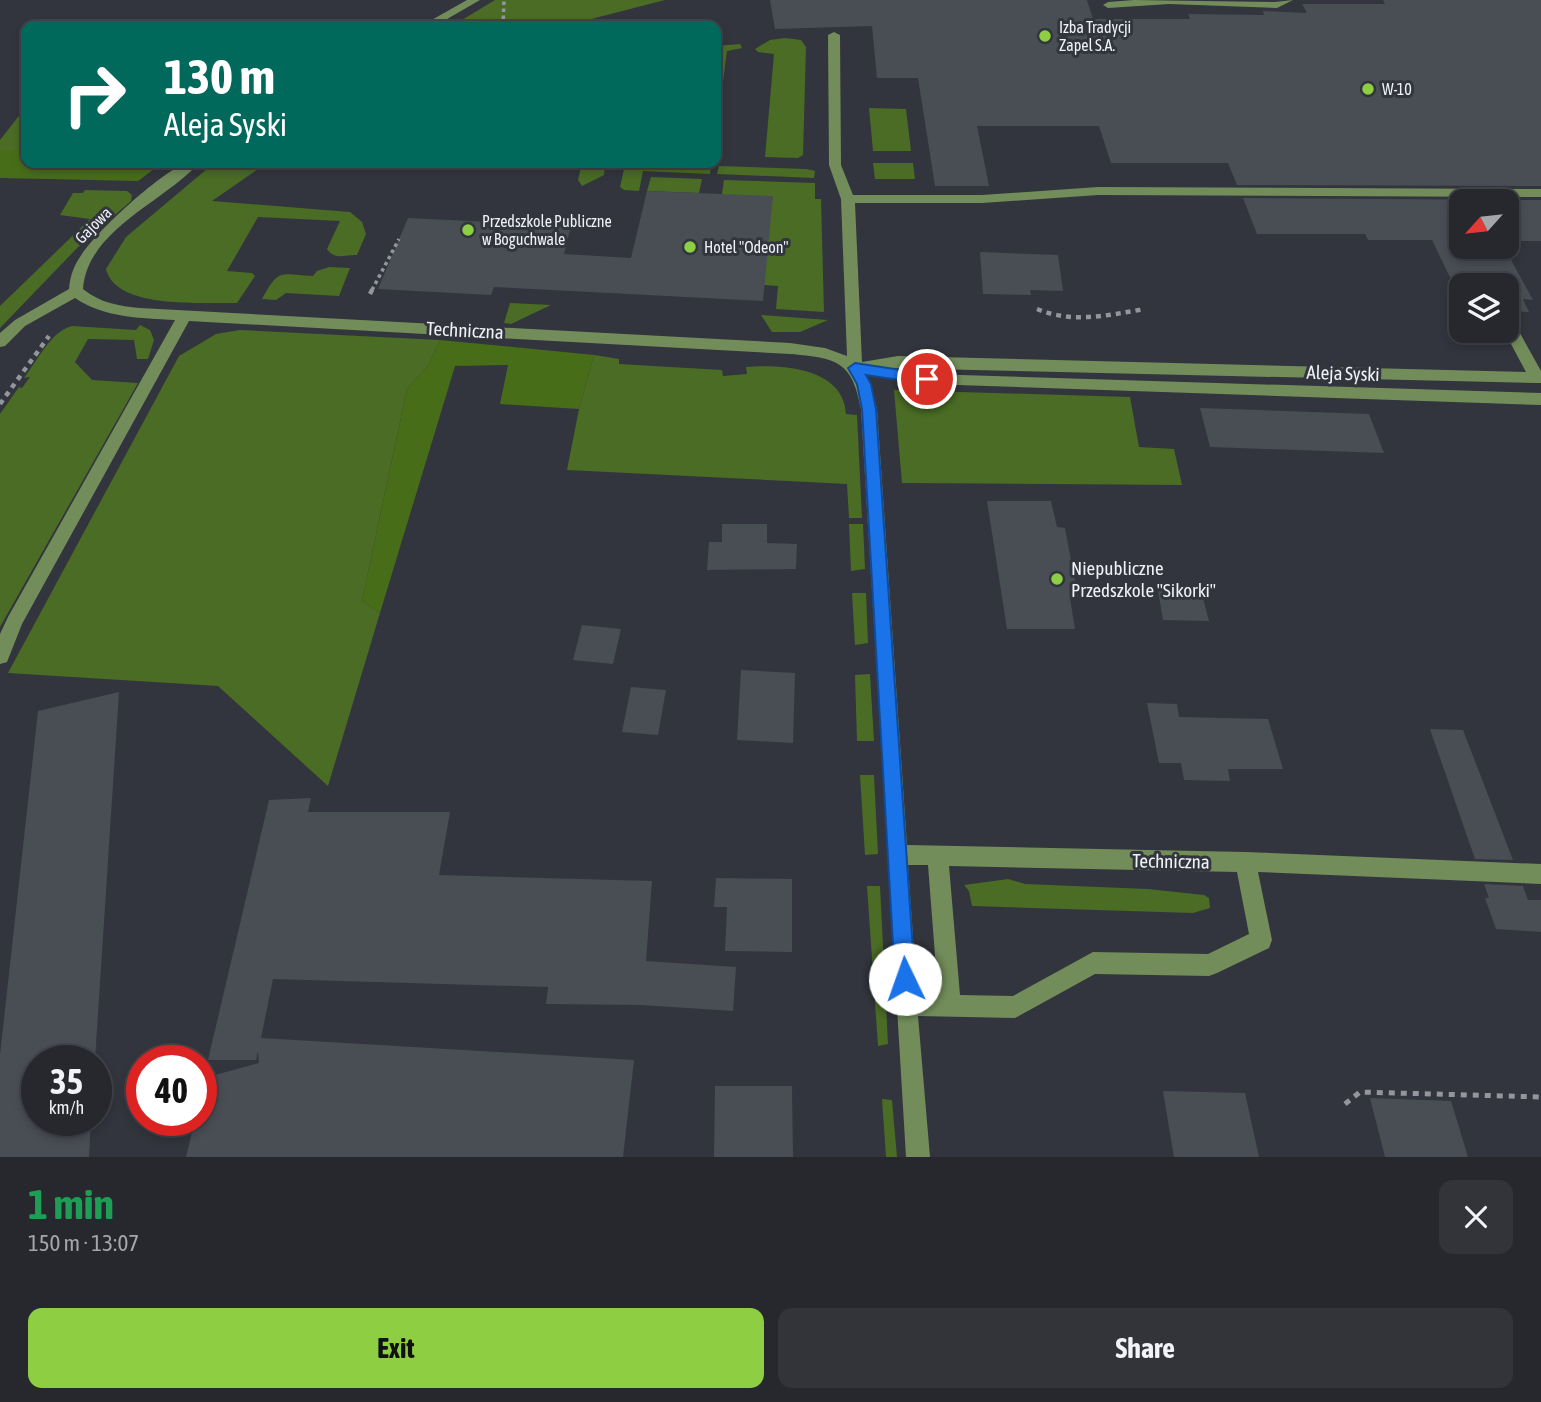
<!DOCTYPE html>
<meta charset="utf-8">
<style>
body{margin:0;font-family:"Asap Condensed",sans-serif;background:#32343a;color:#f1f3f6;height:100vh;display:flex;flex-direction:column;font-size:26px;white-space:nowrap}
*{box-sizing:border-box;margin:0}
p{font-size:23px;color:#a4a6aa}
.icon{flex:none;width:38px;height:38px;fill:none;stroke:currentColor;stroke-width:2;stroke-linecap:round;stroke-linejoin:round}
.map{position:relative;height:1157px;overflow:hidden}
.side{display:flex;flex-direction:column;background:#26282e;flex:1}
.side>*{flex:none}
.hud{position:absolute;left:21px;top:21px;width:700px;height:147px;border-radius:14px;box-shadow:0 4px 10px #0003,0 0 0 2px #42444a;background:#00695c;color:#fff;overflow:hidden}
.needle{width:46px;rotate:243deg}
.controls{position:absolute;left:1449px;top:189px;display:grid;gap:14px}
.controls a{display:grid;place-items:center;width:70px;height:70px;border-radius:14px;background:#26282e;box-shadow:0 4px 10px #0003,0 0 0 2px #42444a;font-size:35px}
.speed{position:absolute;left:21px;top:1045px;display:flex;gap:14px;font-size:35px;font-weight:700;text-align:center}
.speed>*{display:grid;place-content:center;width:91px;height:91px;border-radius:50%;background:#26282e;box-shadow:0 4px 10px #0003,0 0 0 2px #42444a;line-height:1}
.speed small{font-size:18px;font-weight:400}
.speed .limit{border:10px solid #d22;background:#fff;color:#111}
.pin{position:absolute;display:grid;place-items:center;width:60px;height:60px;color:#fff;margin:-30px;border:4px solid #fff;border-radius:50%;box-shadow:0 2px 7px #0007}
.me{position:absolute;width:77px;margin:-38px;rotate:357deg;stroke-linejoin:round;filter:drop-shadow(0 0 5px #0008)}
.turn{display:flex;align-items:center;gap:24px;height:147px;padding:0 28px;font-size:32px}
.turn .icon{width:91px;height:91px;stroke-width:2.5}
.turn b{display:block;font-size:49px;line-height:60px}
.round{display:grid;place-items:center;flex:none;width:74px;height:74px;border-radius:14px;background:#32343a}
.summary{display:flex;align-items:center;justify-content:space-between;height:119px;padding:0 28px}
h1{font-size:42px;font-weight:700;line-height:52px;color:#1e9e55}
.action{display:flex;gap:14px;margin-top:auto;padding:14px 28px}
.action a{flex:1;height:80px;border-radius:14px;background:#8ece43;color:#111;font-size:28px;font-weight:700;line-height:80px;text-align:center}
.action a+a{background:#32343a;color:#f1f3f6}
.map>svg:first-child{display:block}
.green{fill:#4a6c25}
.forest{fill:#486d19}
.building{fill:#494d54}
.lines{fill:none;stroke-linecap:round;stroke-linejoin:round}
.path-far2{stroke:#93969c;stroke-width:3.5;stroke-dasharray:3.5 3.5;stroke-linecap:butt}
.path-far1{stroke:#93969c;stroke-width:4.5;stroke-dasharray:5 5;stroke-linecap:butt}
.path{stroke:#93969c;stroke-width:5;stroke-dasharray:6 6;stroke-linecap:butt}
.minor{fill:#728d5a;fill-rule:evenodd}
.route{fill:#1a73e8;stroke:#114b97;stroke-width:2}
.poi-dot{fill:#8ece43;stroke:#32353d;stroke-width:2.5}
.labels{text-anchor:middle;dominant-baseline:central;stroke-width:6;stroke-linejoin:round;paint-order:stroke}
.far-poi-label{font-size:16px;fill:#eef1f6;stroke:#32353d;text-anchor:start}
.far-street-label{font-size:16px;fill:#eef1f6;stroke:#32353d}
.street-label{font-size:19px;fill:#eef1f6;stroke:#32353d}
.poi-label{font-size:19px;fill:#eef1f6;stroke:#32353d;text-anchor:start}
</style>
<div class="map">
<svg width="1541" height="1157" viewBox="0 0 1541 1157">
<rect width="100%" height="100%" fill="#32353d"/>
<g class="green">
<polygon points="495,0 665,0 564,26 452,26"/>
<polygon points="785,38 801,40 806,47 803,155 798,158 765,157 774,54 758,52 755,49 770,40"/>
<polygon points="740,44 742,48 727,51 716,134 716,46"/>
<polygon points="26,107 26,150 0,150 0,140"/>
<polygon points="869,108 906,109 911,151 873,151"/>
<path d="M214 163H267L212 201 350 212 362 222 366 234 357 255C346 254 335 261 327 249L340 221 258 217 227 271 252 273 255 276 237 303C203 302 116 310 106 269L126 237Z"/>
<polygon points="582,163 605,163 604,175 582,186 578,180"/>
<polygon points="873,163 913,163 915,179 875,179"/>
<polygon points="630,164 711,166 710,174 643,171 639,191 624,190 620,187 625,165"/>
<polygon points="719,166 806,169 815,171 814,178 717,174"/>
<polygon points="651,177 702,179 699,193 647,191"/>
<polygon points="724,180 815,183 815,199 821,199 824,312 776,309 778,286 764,285 722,194"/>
<polygon points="85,190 127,191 132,195 131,201 81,244 0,328 0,306 90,219 60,215 73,193 83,193"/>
<path d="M329 267 350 268 339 296 286 293 276 300 262 299C279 268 279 274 313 276L317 271Z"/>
<polygon points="510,303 551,305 511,324 504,323"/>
<polygon points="761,315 828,320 800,332 772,332"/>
<path d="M140 325 150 330 154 340 148 359H137L134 340 88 339 75 362 92 380 138 383 0 627V414L19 387 22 388 30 377 24 378C37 361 51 331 72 326L136 330Z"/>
<polygon points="240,330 440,340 428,366 407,389 362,601 380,613 328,786 218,686 8,673 179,356 216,334"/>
<path d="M594 355 619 359V364L722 370 723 376 747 374 746 367C782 364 844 368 846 414L857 415 862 518H849L847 484 567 470 579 409Z"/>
<polygon points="894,390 1130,397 1139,447 1174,449 1182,485 902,483"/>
<polygon points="849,524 863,524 865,569 851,571"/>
<polygon points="852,593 866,593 868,643 855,645"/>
<polygon points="870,674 874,741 857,741 855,675"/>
<polygon points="860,775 874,775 878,854 865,855"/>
<polygon points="1008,879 1025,884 1148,889 1204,895 1209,898 1210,908 1193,913 972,906 969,891 964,885"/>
<polygon points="867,886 880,886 888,1044 878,1046"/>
<polygon points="882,1099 892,1100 897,1157 886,1157"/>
</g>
<g class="forest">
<polygon points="0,150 26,150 26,163 162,163 138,181 0,178"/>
<polygon points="440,340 594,355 579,409 500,404 508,365 455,366 380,613 362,601 407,389 428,366"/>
</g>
<g class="building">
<polygon points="770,0 1087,0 1093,19 1190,19 1188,14 1264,15 1263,11 1307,13 1302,4 1385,4 1383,0 1541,0 1541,186 1237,185 1228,163 1111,163 1099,126 977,126 989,186 935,186 918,78 877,78 872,26 775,29"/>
<polygon points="647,191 773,196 763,301 494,287 491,295 378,289 408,218 571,226 564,254 631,258"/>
<polygon points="1243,198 1541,200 1541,241 1507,241 1507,201 1461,201 1461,247 1504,247 1533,300 1523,299 1529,312 1507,311 1507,285 1461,285 1461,300 1432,240 1368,240 1365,234 1257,234"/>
<polygon points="980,252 1058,255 1063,291 1030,290 1031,295 983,294"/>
<polygon points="1200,408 1369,414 1384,453 1210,447"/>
<polygon points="987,501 1051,501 1057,527 1065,528 1078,597 1070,598 1075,629 1007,629"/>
<polygon points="722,524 767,524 767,543 797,544 796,569 707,570 709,542 722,542"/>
<polygon points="1157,584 1200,586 1209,621 1163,620"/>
<polygon points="582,625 621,629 613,664 573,660"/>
<polygon points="741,670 795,673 793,743 737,740"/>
<polygon points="631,687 666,690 658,735 622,732"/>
<polygon points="119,692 95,1060 37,1060 37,1125 56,1120 91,1120 89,1157 0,1157 0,1055 38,711"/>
<polygon points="1147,703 1177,704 1179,717 1268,719 1283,769 1228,769 1230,781 1184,780 1181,763 1159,763"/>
<polygon points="1430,729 1463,730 1513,860 1475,859"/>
<polygon points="311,798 308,812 450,812 439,875 652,881 646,961 736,967 733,1011 641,1005 546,1004 548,987 273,979 261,1038 634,1060 623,1157 186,1157 195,1120 201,1120 201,1090 204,1078 259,1063 258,1051 256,1060 208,1060 269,800"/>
<polygon points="716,878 792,879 792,952 725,951 727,907 714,907"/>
<polygon points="1484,884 1523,886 1528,900 1541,900 1541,932 1496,929 1485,898 1489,898"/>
<polygon points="715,1086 792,1086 793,1157 714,1157"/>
<polygon points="1163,1091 1245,1093 1259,1157 1174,1157"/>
<polygon points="1370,1098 1451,1101 1468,1157 1385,1157"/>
</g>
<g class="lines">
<g class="path-far2">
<polyline points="503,26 504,0"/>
<polyline points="372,290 399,239"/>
</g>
<g class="path-far1">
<polyline points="370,294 373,288"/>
<path d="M1037 309C1073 324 1108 315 1145 309"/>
<polyline points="0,404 49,336"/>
</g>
<polyline class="path" points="1345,1104 1360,1092 1541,1097"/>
<g class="minor">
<polygon points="467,0 480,0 435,26 421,26"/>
<polygon points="1134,0 1275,2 1293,0 1277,8 1169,4 1108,8 1103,5 1108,2"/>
<path d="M834 32 840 35 841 165 853 195H982L1098 187 1541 189V197L1098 195 982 203H855L862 362 898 356 1526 372 1504 331H1507V317L1512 319 1541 371V383H1537L888 368 927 374 1541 393V405L927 384 867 375 877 409 907 845 1245 852 1541 864V884L1258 872 1272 940 1269 948 1217 973 1209 976 1095 974 1015 1018 918 1016 930 1157H906L861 409C852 361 837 358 790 354L189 321 22 624 7 662 0 664V634L8 617 175 320C141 318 104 318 75 298L25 326 5 346 0 347V333L15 320 69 289C70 276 74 265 82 254 99 229 157 176 184 164 188 162 194 163 199 163 164 202 87 230 83 289 100 303 119 306 140 308L790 343 825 348 847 356 841 199 829 165 828 35ZM908 865H928L938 994H917ZM949 866 1237 872 1249 934 1208 954 1093 952 1013 996 960 995Z"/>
</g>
</g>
<polygon class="route" points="855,363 927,374 934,379 927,384 866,375 871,384 876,409 915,979 912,986 905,989 897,986 895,979 862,409 857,384 848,368"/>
<g class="poi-dot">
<circle cx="1045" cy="36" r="7"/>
<circle cx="1368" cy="89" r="7"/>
<circle cx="468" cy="230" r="7"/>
<circle cx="690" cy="247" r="7"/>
<circle cx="1057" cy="579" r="7"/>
</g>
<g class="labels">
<g class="far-poi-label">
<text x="1059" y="27">Izba Tradycji<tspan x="1059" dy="18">Zapel S.A.</tspan></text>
<text x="1382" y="89">W-10</text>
<text x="482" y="221">Przedszkole Publiczne<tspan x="482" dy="18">w Boguchwale</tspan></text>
<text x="704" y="247">Hotel "Odeon"</text>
</g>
<g class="far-street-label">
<text transform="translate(93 225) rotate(-45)">Gajowa</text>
</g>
<g class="street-label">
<text transform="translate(465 330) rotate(3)">Techniczna</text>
<text transform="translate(1343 373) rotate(2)">Aleja Syski</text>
<text transform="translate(1171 861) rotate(1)">Techniczna</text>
</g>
<g class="poi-label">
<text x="1071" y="568">Niepubliczne<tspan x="1071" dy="22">Przedszkole "Sikorki"</tspan></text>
</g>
</g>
</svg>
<div class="controls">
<a><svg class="needle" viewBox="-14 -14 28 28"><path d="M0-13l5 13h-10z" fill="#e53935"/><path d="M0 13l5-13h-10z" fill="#a4a6aa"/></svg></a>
<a><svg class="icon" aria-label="layers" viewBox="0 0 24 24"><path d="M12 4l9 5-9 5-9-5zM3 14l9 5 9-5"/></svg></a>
</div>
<div class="speed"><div>35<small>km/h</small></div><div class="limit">40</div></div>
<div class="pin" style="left:927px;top:379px;background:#d93025"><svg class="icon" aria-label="arrive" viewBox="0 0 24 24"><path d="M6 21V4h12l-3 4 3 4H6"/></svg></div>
<svg class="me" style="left:905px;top:979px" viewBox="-20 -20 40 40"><circle r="19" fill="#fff"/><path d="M0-13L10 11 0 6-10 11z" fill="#1a73e8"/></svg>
<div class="hud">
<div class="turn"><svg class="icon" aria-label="right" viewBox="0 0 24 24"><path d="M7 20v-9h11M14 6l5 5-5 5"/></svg><div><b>130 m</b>Aleja Syski</div></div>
</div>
</div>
<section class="side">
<div class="summary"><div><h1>1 min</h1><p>150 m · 13:07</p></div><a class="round"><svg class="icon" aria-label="close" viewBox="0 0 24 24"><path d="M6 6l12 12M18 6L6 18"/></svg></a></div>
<div class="action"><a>Exit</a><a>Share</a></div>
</section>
